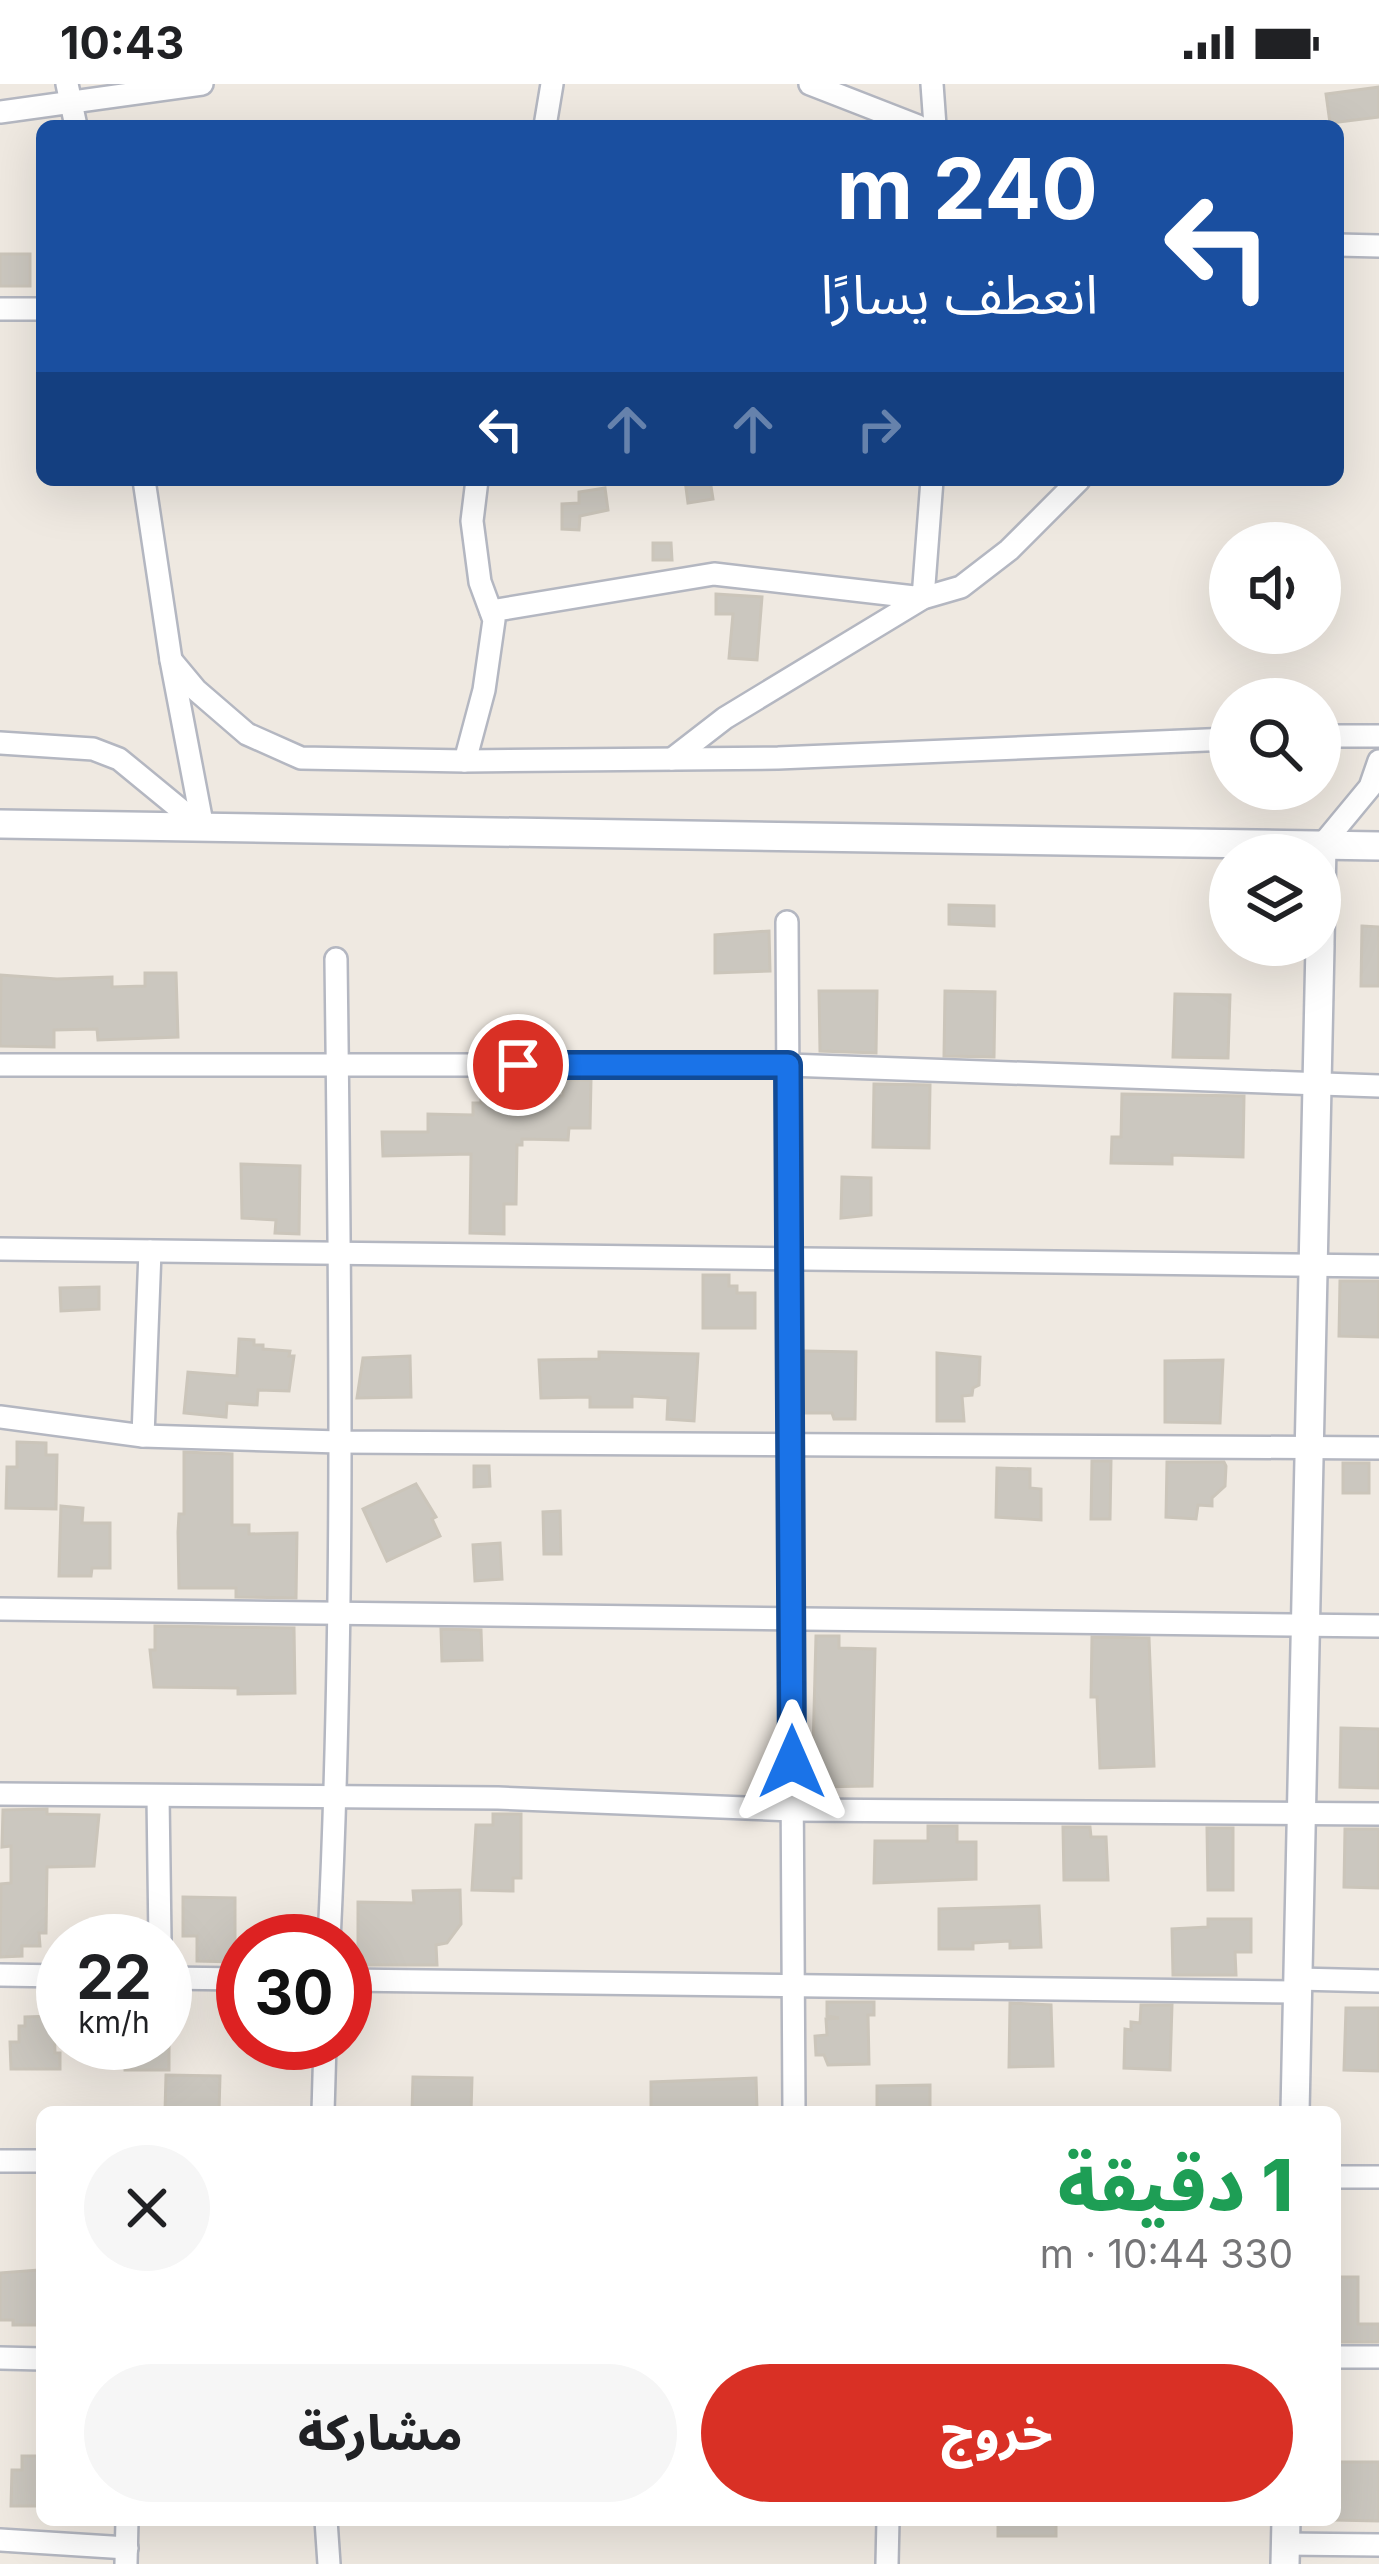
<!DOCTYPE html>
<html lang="ar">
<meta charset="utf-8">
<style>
body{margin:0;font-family:Inter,"Noto Sans Arabic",sans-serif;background:#f6f6f6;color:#202124;direction:rtl;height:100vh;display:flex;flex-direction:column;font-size:45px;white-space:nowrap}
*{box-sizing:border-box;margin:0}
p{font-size:39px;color:#757577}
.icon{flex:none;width:66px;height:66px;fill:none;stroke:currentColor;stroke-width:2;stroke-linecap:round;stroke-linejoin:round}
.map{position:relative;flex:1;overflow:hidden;direction:ltr}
.panel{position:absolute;left:36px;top:2022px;width:1305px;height:420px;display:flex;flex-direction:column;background:#fff;border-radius:18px;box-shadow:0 12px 48px #0002;direction:rtl}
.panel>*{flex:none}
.banner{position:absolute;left:36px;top:36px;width:1308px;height:366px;border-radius:18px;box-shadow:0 12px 48px #0002;direction:rtl;background:#1a4fa0;color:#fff;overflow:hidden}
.buttons{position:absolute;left:1209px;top:438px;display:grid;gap:24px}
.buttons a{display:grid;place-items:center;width:132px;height:132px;border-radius:50%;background:#fff;box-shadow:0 12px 48px #0002;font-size:60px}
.speed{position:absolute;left:36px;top:1830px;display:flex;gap:24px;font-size:60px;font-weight:700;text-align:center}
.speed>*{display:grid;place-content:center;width:156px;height:156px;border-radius:50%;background:#fff;box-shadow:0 12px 48px #0002;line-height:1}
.speed small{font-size:30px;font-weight:400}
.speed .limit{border:18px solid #d22;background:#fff;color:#111}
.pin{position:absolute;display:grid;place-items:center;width:102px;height:102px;color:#fff;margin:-51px;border:6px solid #fff;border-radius:50%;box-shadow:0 3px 12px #0007}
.me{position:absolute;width:132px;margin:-66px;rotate:0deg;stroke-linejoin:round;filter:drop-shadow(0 0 9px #0008)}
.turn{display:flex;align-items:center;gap:42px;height:252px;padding:0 48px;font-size:54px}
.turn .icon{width:156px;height:156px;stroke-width:2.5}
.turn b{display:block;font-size:84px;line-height:102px}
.lanes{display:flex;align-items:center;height:114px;padding:0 48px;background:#0003;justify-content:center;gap:60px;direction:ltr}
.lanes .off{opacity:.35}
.round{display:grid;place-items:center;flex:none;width:126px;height:126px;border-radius:63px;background:#f6f6f6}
.headline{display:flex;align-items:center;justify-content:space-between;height:204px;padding:0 48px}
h1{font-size:72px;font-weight:800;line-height:90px;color:#1e9e55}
.cta{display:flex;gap:24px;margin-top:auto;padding:24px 48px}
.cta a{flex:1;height:138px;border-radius:72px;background:#d93025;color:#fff;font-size:48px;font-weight:800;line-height:138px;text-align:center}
.cta a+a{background:#f6f6f6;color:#202124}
.status{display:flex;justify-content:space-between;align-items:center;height:84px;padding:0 60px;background:#fff;direction:ltr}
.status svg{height:33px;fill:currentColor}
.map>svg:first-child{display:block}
.building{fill:#cbc7bf;stroke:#cbc5ba;stroke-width:3}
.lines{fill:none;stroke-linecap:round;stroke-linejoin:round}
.minor-casing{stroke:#b4b7c1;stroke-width:26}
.tertiary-casing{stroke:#b4b7c1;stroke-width:32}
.minor{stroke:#fff;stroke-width:21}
.tertiary{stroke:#fff;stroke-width:27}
.route-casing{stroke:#114b97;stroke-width:30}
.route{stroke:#1a73e8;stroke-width:21}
</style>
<div class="status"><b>10:43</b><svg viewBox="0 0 49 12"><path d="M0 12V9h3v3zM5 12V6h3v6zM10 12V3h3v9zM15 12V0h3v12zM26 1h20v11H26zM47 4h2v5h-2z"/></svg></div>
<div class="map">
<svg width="1379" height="2480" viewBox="0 0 1379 2480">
<rect width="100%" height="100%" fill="#efe9e1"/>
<g class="building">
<polygon points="1379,3 1379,33 1330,39 1326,10"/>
<rect x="0" y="170" width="30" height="32"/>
<polygon points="685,396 710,396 713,415 688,419"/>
<polygon points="605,404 608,426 580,432 579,446 562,445 562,420 579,419 579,408"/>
<polygon points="653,459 671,459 672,476 653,476"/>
<polygon points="716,510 762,513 757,576 729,574 733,530 716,530"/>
<polygon points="949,821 994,822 994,842 949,840"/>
<polygon points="1362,842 1379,843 1379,902 1361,902"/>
<polygon points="769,847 770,887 715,889 715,851"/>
<polygon points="145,889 176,889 178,953 98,956 97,945 54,946 54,963 0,962 1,891 57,895 112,893 112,903 145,902"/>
<polygon points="819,907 877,907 876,969 820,967"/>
<polygon points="945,907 995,908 994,973 944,972"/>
<polygon points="1175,910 1230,911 1228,974 1173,973"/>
<polygon points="563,996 591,996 590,1044 569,1044 568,1056 522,1055 522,1061 517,1061 516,1120 504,1120 504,1150 470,1149 471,1070 383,1072 382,1048 428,1048 428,1030 473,1031 473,1019 481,1019 481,1010 490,1010 490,997 520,997 521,1011 563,1012"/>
<polygon points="874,1000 930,1001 929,1064 873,1063"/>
<polygon points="1122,1010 1244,1012 1243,1073 1172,1071 1172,1080 1111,1079 1112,1053 1121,1053"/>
<polygon points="241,1080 300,1082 299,1150 275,1149 276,1136 242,1134"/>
<polygon points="842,1093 871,1094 871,1131 841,1134"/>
<polygon points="703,1191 729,1191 729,1202 737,1202 737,1209 755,1209 755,1244 703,1244"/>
<polygon points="1340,1197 1379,1197 1379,1253 1339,1252"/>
<polygon points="99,1203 99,1225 61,1227 60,1204"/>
<polygon points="239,1255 254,1256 254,1261 263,1261 263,1265 290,1267 289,1272 294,1272 289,1307 258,1306 257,1321 227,1319 226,1333 184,1329 188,1288 237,1292"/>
<polygon points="805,1267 856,1268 855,1335 834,1335 832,1329 805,1329"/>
<polygon points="599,1268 698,1270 694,1337 667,1335 668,1314 632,1312 632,1323 590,1323 590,1313 541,1314 539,1276 599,1275"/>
<polygon points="937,1269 980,1273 979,1301 973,1304 972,1311 962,1312 964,1337 937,1337"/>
<polygon points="410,1272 411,1313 357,1314 363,1274"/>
<polygon points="1223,1276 1220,1339 1165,1338 1165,1277"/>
<polygon points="17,1358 46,1359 46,1371 57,1371 56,1425 6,1424 7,1383 17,1383"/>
<polygon points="184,1368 232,1370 232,1441 249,1441 249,1450 297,1449 296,1514 236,1513 236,1504 179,1504 178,1448 179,1430 184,1430"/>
<polygon points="1092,1377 1111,1377 1110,1435 1091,1435"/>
<polygon points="1167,1378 1224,1378 1226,1382 1225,1402 1212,1414 1212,1422 1198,1421 1196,1435 1166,1433"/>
<rect x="1343" y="1379" width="26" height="30"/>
<polygon points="474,1382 489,1382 490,1402 474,1403"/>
<polygon points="997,1384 1030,1385 1030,1404 1041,1405 1041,1436 996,1433"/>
<polygon points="416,1400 436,1433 432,1435 440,1452 387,1477 363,1425"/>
<polygon points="61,1422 83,1424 82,1439 110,1439 110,1484 92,1484 91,1492 59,1492"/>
<polygon points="560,1427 561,1470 544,1470 543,1428"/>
<polygon points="500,1459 502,1495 475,1497 473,1461"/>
<polygon points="155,1542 294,1544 295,1609 238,1610 238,1604 154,1603 150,1566 155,1566"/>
<polygon points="441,1545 481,1546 482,1576 442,1577"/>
<polygon points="816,1552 839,1552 839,1564 875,1565 872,1702 812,1703"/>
<polygon points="1092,1553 1149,1554 1154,1682 1100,1684 1097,1613 1091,1613"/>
<polygon points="1341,1644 1379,1645 1379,1704 1340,1703"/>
<polygon points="47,1725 47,1730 99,1731 94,1782 47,1783 46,1849 39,1849 40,1862 22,1862 22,1872 0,1873 1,1800 11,1799 11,1762 2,1763 3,1726"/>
<polygon points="493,1730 521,1730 521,1794 513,1794 513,1807 472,1806 476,1741 493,1741"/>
<polygon points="928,1742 957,1742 957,1758 976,1758 976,1795 874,1799 875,1757 928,1757"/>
<polygon points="1063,1743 1090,1743 1091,1753 1106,1753 1108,1796 1064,1796"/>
<polygon points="1207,1744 1233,1744 1233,1806 1208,1806"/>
<polygon points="1345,1745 1379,1745 1379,1804 1344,1803"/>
<polygon points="460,1806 461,1840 447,1859 436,1861 437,1881 358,1881 358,1818 414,1819 413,1807"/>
<polygon points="183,1813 235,1814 235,1878 197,1877 197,1852 183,1852"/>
<polygon points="1039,1822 1041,1863 1010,1864 1010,1857 973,1859 973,1865 939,1865 939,1825"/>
<polygon points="1208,1835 1251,1835 1251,1868 1235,1868 1236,1891 1173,1891 1172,1845 1208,1843"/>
<polygon points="827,1918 874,1918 874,1931 868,1931 869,1980 828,1981 824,1971 816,1971 815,1952 827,1951 826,1935 839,1934 827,1932"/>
<polygon points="1010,1919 1051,1921 1053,1982 1009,1983"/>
<polygon points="1141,1921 1172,1921 1170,1986 1124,1984 1125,1945 1131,1946 1131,1938 1140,1939"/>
<polygon points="1346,1924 1379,1924 1379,1987 1344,1986"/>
<polygon points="54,1932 55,1969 60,1969 60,1985 11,1985 10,1958 19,1958 19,1942 25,1942 25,1933"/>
<polygon points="124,1959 169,1959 169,1986 125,1986"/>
<polygon points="166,1991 220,1992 219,2028 165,2028"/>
<polygon points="413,1993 472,1994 471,2028 412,2028"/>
<polygon points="756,1994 757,2024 651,2028 651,1998"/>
<polygon points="930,2001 930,2028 877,2028 877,2002"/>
<polygon points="38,2186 42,2202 42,2241 13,2241 13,2236 0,2236 0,2189"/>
<polygon points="1339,2193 1358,2193 1358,2240 1379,2240 1379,2258 1339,2258"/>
<polygon points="22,2372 42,2372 38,2422 11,2422 12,2386 22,2386"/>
<polygon points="1335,2378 1379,2378 1379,2437 1335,2436"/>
<rect x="998" y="2436" width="58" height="16"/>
</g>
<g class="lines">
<defs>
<g id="minor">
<polyline points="67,0 76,42"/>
<polyline points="810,0 918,42"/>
<polyline points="932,0 935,42"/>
<polyline points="0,28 202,0"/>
<polyline points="545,42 552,0"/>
<polyline points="1338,161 1379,162"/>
<polyline points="0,225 42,225"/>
<polyline points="144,396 171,576 203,744"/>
<polyline points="491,527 714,490 923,514 932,396"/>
<polyline points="171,576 196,606 247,650 301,674 465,677 778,674 1230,655"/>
<polyline points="1320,652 1379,652"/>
<polyline points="0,659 93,665 119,675 203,744"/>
<polyline points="672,675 725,634 923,514 961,503 1009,466 1079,396"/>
<polyline points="465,677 484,606 494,536 480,498 472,437 477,396"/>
<polyline points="1322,761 1370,703 1379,677"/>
<polyline points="787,838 794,2028"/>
<polyline points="0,981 788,981 1379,1002"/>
<polyline points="0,1165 1379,1182"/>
<polyline points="0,1333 143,1352 339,1358 1379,1364"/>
<polyline points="143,1352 150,1167"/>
<polyline points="0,1525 1379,1542"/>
<polyline points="0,1710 498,1714 792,1726 1379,1730"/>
<polyline points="158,1712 160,1857"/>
<path d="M329 1857C345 1530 340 1202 336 875"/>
<polyline points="0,1891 63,1892"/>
<polyline points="165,1894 243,1895"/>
<polyline points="1298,1895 1379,1897"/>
<polyline points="345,1896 1297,1908"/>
<polyline points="323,2028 325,1959"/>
<polyline points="0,2077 42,2077"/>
<polyline points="1335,2093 1379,2093"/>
<polyline points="1335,2273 1379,2273"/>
<polyline points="0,2274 42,2275"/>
<polyline points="326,2436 329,2480"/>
<polyline points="0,2456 127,2464"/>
<polyline points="1285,2460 1379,2461"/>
<polyline points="126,2480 127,2436"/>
<polyline points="887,2480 888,2436"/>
</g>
<g id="tertiary">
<polyline points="0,740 1379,762"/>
<polyline points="1320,857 1322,761"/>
<polyline points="1295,2028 1320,861"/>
<polyline points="1285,2480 1286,2436"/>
</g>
</defs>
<use href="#minor" class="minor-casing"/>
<use href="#tertiary" class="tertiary-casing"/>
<use href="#minor" class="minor"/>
<use href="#tertiary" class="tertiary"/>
</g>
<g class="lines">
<defs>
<polyline id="route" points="518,981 788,981 792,1678"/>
</defs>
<use href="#route" class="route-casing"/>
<use href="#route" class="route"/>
</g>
</svg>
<div class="buttons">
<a><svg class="icon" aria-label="sound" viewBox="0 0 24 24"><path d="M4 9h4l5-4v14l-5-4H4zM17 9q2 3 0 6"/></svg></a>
<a><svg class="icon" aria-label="search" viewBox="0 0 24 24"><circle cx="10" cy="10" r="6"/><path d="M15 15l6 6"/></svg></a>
<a><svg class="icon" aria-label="layers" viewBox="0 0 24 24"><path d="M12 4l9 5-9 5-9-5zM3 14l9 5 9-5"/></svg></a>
</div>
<div class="speed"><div>22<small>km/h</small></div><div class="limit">30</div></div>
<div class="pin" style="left:518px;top:981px;background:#d93025"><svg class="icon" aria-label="arrive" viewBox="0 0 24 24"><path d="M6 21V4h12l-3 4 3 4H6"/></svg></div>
<svg class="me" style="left:792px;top:1678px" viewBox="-20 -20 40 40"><path d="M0-17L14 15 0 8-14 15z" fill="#1a73e8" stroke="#fff" stroke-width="4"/></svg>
<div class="banner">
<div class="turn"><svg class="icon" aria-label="left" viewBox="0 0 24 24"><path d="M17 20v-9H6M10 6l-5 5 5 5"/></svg><div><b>240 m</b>انعطف يسارًا</div></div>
<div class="lanes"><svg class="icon" aria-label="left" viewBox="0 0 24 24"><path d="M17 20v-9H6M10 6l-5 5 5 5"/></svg><svg class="icon off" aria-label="ahead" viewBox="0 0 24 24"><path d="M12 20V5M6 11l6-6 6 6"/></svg><svg class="icon off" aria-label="ahead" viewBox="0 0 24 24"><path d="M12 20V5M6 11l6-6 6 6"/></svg><svg class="icon off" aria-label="right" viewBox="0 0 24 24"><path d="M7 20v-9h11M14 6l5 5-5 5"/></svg></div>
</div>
<section class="panel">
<div class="headline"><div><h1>1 دقيقة</h1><p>330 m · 10:44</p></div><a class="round"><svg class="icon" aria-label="close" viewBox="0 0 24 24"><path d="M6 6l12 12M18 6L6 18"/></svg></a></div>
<div class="cta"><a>خروج</a><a>مشاركة</a></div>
</section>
</div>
